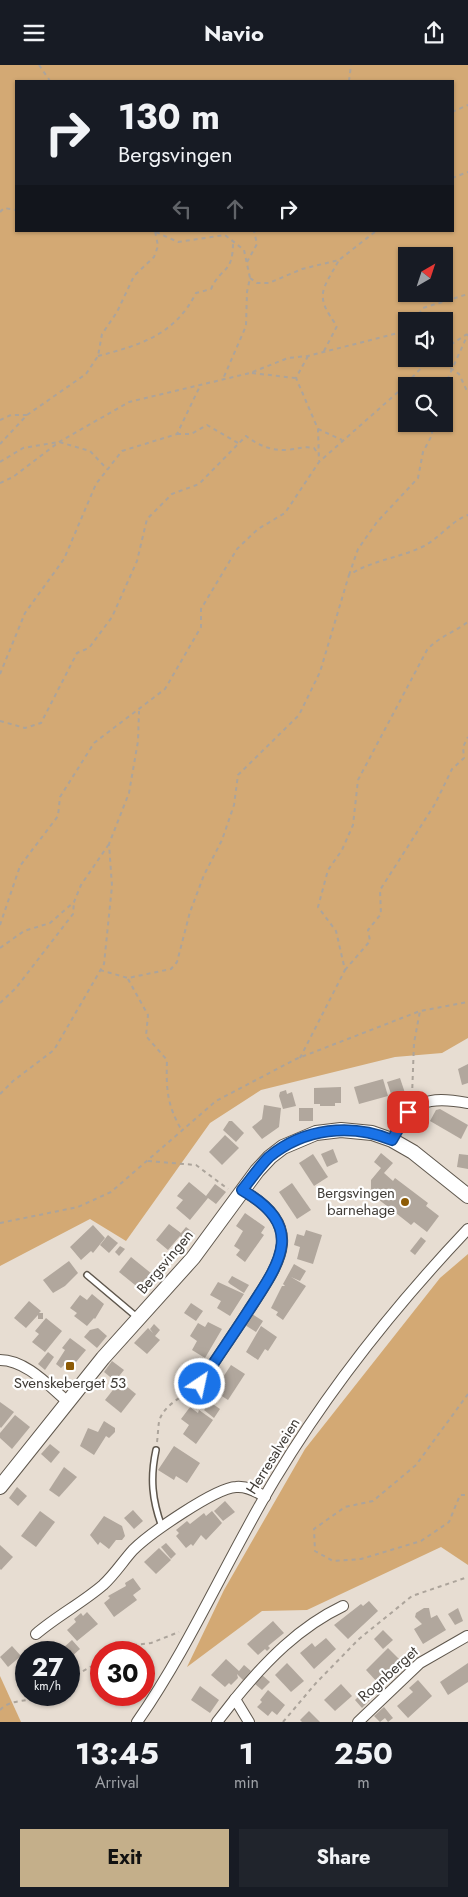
<!DOCTYPE html>
<style>
body{margin:0;font-family:Jost,sans-serif;background:#20242c;color:#f1f3f6;height:100vh;display:flex;flex-direction:column;font-size:19px;white-space:nowrap}
*{box-sizing:border-box;margin:0}
p{font-size:16px;color:#9ea1a6}
.icon{flex:none;width:28px;height:28px;fill:none;stroke:currentColor;stroke-width:2;stroke-linecap:round;stroke-linejoin:round}
.map{position:relative;height:1657px;overflow:hidden}
.details{display:flex;flex-direction:column;background:#171b24;flex:1}
.details>*{flex:none}
.guide{position:absolute;left:15px;top:15px;width:439px;height:152px;border-radius:0px;box-shadow:0 1px 4px #0004;background:#171b24;color:#f1f3f6;overflow:hidden}
.needle{width:32px;rotate:39deg}
.controls{position:absolute;left:398px;top:182px;display:grid;gap:10px}
.controls a{display:grid;place-items:center;width:55px;height:55px;border-radius:0px;background:#171b24;box-shadow:0 1px 4px #0004;font-size:25px}
.speed{position:absolute;left:15px;top:1576px;display:flex;gap:10px;font-size:25px;font-weight:700;text-align:center}
.speed>*{display:grid;place-content:center;width:65px;height:65px;border-radius:50%;background:#171b24;box-shadow:0 1px 4px #0004;line-height:1}
.speed small{font-size:12px;font-weight:400}
.speed .limit{border:8px solid #d22;background:#fff;color:#111}
.pin{position:absolute;display:grid;place-items:center;width:42px;height:42px;color:#fff;margin:-21px;border-radius:10px;box-shadow:0 2px 8px #0006}
.me{position:absolute;width:55px;margin:-28px;rotate:34deg;stroke-linejoin:round;filter:drop-shadow(0 0 4px #0008)}
.turn{display:flex;align-items:center;gap:18px;height:105px;padding:0 20px;font-size:22px}
.turn .icon{width:65px;height:65px;stroke-width:2.5}
.turn b{display:block;font-size:35px;line-height:42px}
.lanes{display:flex;align-items:center;height:48px;padding:0 20px;background:#0003;justify-content:center;gap:25px;direction:ltr}
.lanes .off{opacity:.35}
.eta{display:flex;justify-content:space-evenly;align-items:center;height:85px;text-align:center}
.eta b{font-size:30px;font-weight:700;line-height:35px}
.cta{display:flex;gap:10px;margin-top:auto;padding:10px 20px}
.cta a{flex:1;height:58px;border-radius:0px;background:#c4af8a;color:#111;font-size:20px;font-weight:700;line-height:58px;text-align:center}
.cta a+a{background:#20242c;color:#f1f3f6}
header{display:flex;justify-content:space-between;align-items:center;height:65px;padding:0 20px;background:#171b24;font-size:22px;font-weight:700}
.map>svg:first-child{display:block}
.green{fill:#d3a974;fill-rule:evenodd}
.building{fill:#b1a79d}
.lines{fill:none;stroke-linecap:round;stroke-linejoin:round}
.lane-casing{stroke:#5f574d;stroke-width:8}
.street-casing{stroke:#5f574d;stroke-width:12}
.secondary-casing{stroke:#5f574d;stroke-width:16}
.path{stroke:#aca49b;stroke-width:2;stroke-dasharray:4 4;stroke-linecap:butt}
.lane{stroke:#fff;stroke-width:5}
.street{stroke:#fff;stroke-width:10}
.secondary{stroke:#fff;stroke-width:14}
.route-casing{stroke:#114b97;stroke-width:12}
.route{stroke:#1a73e8;stroke-width:9}
.poi-dot{fill:#8d5b06;stroke:#fff;stroke-width:2}
.labels{text-anchor:middle;dominant-baseline:central;stroke-width:4.5;stroke-linejoin:round;paint-order:stroke}
.poi-label{font-size:15px;fill:#403c37;stroke:#fff;text-anchor:end}
.street-label{font-size:15px;fill:#403c37;stroke:#fff}
</style>
<header><svg class="icon" aria-label="menu" viewBox="0 0 24 24"><path d="M4 6h16M4 12h16M4 18h16"/></svg>Navio<svg class="icon" aria-label="share" viewBox="0 0 24 24"><path d="M12 15V3M7 8l5-5 5 5M5 13v7h14v-7"/></svg></header>
<div class="map">
<svg width="468" height="1657" viewBox="0 0 468 1657">
<rect width="100%" height="100%" fill="#e7ddd2"/>
<g class="green">
<path d="M0 0H468V973L442 988 395 992 261 1025 210 1058 126 1176 90 1154 0 1201ZM16 16H452V166H16ZM406 191H444V229H406ZM406 256H444V294H406ZM406 321H444V359H406Z"/>
<polygon points="468,1189 468,1500 441,1482 307,1545 262,1546 187,1602 224,1525 305,1384 440,1213"/>
<polygon points="0,1611 21,1657 0,1657"/>
</g>
<g class="building">
<polygon points="468,999 468,1018 462,1020 458,1004"/>
<polygon points="400,1013 405,1028 392,1032 387,1017"/>
<polygon points="383,1014 388,1031 359,1039 354,1022"/>
<polygon points="341,1022 341,1038 335,1038 335,1041 320,1041 320,1039 314,1039 314,1023"/>
<polygon points="286,1025 287,1029 292,1027 296,1041 283,1044 279,1031 280,1027"/>
<polygon points="264,1040 281,1043 279,1062 262,1074 252,1062 262,1054"/>
<rect x="299" y="1043" width="14" height="13"/>
<polygon points="440,1044 468,1060 461,1074 430,1056 436,1045"/>
<polygon points="229,1056 232,1056 244,1068 236,1077 223,1065"/>
<polygon points="225,1070 239,1083 222,1100 209,1087"/>
<polygon points="333,1084 338,1097 327,1102 321,1089"/>
<polygon points="381,1088 393,1098 384,1108 393,1116 395,1113 428,1138 426,1141 439,1151 427,1167 414,1157 411,1160 378,1134 381,1131 371,1124 371,1115 381,1103 374,1097"/>
<polygon points="313,1089 328,1112 314,1121 299,1098"/>
<polygon points="459,1089 468,1090 468,1104 457,1102"/>
<polygon points="189,1117 206,1131 215,1119 226,1127 216,1139 208,1133 190,1155 176,1143 183,1135 177,1131"/>
<polygon points="292,1118 311,1145 297,1154 279,1127"/>
<polygon points="245,1148 265,1162 261,1168 264,1170 245,1197 236,1190 240,1185 234,1181 243,1166 236,1161"/>
<polygon points="169,1159 181,1168 186,1162 195,1169 188,1178 180,1171 168,1185 156,1175"/>
<polygon points="93,1160 105,1173 93,1188 91,1186 81,1195 70,1182"/>
<polygon points="306,1165 322,1170 313,1199 297,1194 300,1182 294,1180 297,1169 304,1171"/>
<polygon points="108,1170 118,1178 109,1188 100,1180"/>
<polygon points="421,1172 426,1176 415,1190 410,1186"/>
<polygon points="120,1181 125,1184 119,1191 115,1187"/>
<polygon points="131,1192 152,1209 140,1224 119,1207"/>
<polygon points="69,1196 78,1208 65,1221 53,1228 43,1215"/>
<polygon points="294,1199 306,1206 300,1216 291,1212 306,1221 283,1255 276,1250 278,1247 271,1243 282,1221 285,1221 283,1219"/>
<polygon points="232,1211 249,1220 244,1228 230,1219 228,1217"/>
<polygon points="218,1217 244,1229 230,1251 217,1243 221,1236 210,1230"/>
<polygon points="92,1229 104,1239 95,1254 94,1253 87,1261 74,1251 77,1248 70,1243 80,1230 87,1235"/>
<polygon points="29,1236 41,1246 39,1248 43,1248 43,1254 38,1254 38,1250 26,1263 14,1253"/>
<polygon points="191,1238 203,1246 196,1256 184,1248"/>
<polygon points="252,1249 263,1256 256,1267 245,1260"/>
<polygon points="46,1253 62,1266 45,1287 32,1277 39,1269 35,1266"/>
<polygon points="208,1257 222,1264 205,1293 192,1285 197,1276 190,1271 198,1258 205,1262"/>
<polygon points="154,1259 160,1265 155,1271 160,1275 147,1289 134,1278 148,1263 153,1268 150,1264"/>
<polygon points="261,1261 277,1272 268,1286 265,1284 258,1295 246,1287"/>
<polygon points="98,1263 107,1271 97,1283 84,1272 90,1265"/>
<polygon points="70,1273 86,1285 71,1303 66,1298 61,1303 56,1299 65,1285 62,1283"/>
<polygon points="48,1287 54,1292 45,1305 38,1299"/>
<polygon points="112,1296 124,1305 115,1316 104,1307"/>
<polygon points="231,1300 245,1309 228,1335 214,1326"/>
<polygon points="120,1316 136,1329 121,1348 105,1335"/>
<polygon points="0,1337 14,1347 1,1363 0,1362"/>
<polygon points="210,1337 220,1344 214,1353 204,1345"/>
<polygon points="190,1342 198,1348 199,1345 213,1355 196,1379 183,1369 189,1360 181,1354"/>
<polygon points="15,1350 30,1362 12,1384 0,1373 0,1368"/>
<polygon points="104,1356 115,1363 115,1367 109,1373 106,1371 94,1390 80,1381 88,1363 98,1367"/>
<polygon points="50,1379 60,1387 51,1398 41,1389"/>
<polygon points="174,1381 200,1398 187,1418 176,1411 174,1415 158,1405"/>
<polygon points="64,1402 77,1412 59,1432 49,1425"/>
<polygon points="17,1422 27,1431 18,1441 9,1433"/>
<polygon points="225,1436 235,1447 223,1456 214,1446"/>
<polygon points="133,1445 143,1456 134,1464 124,1453"/>
<polygon points="40,1446 55,1457 36,1482 21,1471"/>
<polygon points="212,1446 222,1458 206,1475 201,1470 193,1481 191,1479 186,1483 176,1471 179,1468 176,1465 187,1456 190,1459 204,1448 206,1451"/>
<polygon points="104,1451 122,1461 125,1471 122,1475 116,1475 109,1484 100,1477 98,1480 90,1470"/>
<polygon points="166,1478 176,1489 171,1494 161,1482"/>
<polygon points="0,1480 13,1492 1,1505 0,1504"/>
<polygon points="159,1483 171,1495 156,1509 144,1497"/>
<polygon points="133,1513 141,1524 133,1530 137,1535 114,1552 104,1538 110,1533 108,1531 126,1521 125,1518"/>
<polygon points="369,1536 378,1546 348,1574 334,1560 361,1539 363,1541"/>
<polygon points="424,1543 429,1543 431,1553 437,1550 446,1565 423,1579 414,1564 422,1559 415,1552 416,1548"/>
<polygon points="458,1543 463,1556 455,1560 448,1549"/>
<polygon points="87,1547 98,1559 77,1576 67,1565 76,1557 74,1554 81,1548 83,1551"/>
<polygon points="273,1556 284,1568 268,1581 270,1583 267,1586 265,1584 258,1590 247,1579"/>
<polygon points="383,1565 393,1575 383,1584 374,1574"/>
<polygon points="326,1573 336,1584 314,1604 300,1588 312,1578 315,1582"/>
<polygon points="72,1575 80,1584 70,1593 69,1588 62,1584"/>
<polygon points="12,1581 21,1591 8,1602 0,1592"/>
<polygon points="388,1583 401,1596 378,1618 366,1605"/>
<polygon points="226,1594 239,1606 244,1600 251,1606 243,1615 237,1609 238,1613 231,1620 229,1618 225,1622 211,1610"/>
<polygon points="287,1598 304,1616 291,1627 275,1610"/>
<polygon points="468,1598 468,1617 448,1630 440,1617"/>
<polygon points="262,1610 270,1617 262,1625 255,1619"/>
<polygon points="418,1615 432,1631 408,1653 397,1641 413,1627 409,1623"/>
<polygon points="341,1619 352,1631 335,1646 324,1635"/>
<polygon points="200,1621 219,1635 210,1648 191,1635"/>
<polygon points="268,1625 285,1640 277,1650 272,1646 268,1651 257,1642 262,1637 260,1635"/>
<polygon points="364,1626 372,1633 362,1643 355,1635"/>
<polygon points="384,1642 393,1653 388,1657 385,1653 380,1657 374,1651"/>
<polygon points="309,1646 320,1657 302,1657 300,1655"/>
</g>
<g class="lines">
<defs>
<g id="lane">
<polyline points="87,1210 138,1253"/>
<path d="M156 1385C150 1413 152 1435 162 1462"/>
</g>
<g id="street">
<path d="M392 1075C411 1036 426 1030 468 1038"/>
<path d="M0 1295C26 1295 49 1321 68 1337"/>
<path d="M200 1319C216 1294 233 1270 249 1245 282 1195 306 1162 242 1125"/>
<path d="M36 1569C57 1551 82 1538 103 1520 115 1509 123 1496 133 1485 149 1469 215 1423 236 1422 247 1421 256 1426 265 1432"/>
<path d="M235 1634C266 1596 299 1562 343 1541"/>
<path d="M137 1657C190 1581 227 1494 275 1414 329 1324 396 1240 468 1164"/>
<polyline points="217,1657 235,1634 249,1657"/>
<polyline points="358,1657 420,1598 467,1571"/>
</g>
<polyline id="secondary" points="0,1422 103,1293 193,1193 257,1106 270,1092 283,1082 316,1068 341,1065 372,1068 392,1075 413,1087 468,1131"/>
</defs>
<use href="#lane" class="lane-casing"/>
<use href="#street" class="street-casing"/>
<use href="#secondary" class="secondary-casing"/>
<g class="path">
<polyline points="39,0 50,16"/>
<polyline points="349,16 351,0"/>
<polyline points="452,47 468,40"/>
<polyline points="452,113 468,107"/>
<polyline points="0,147 4,143 16,145"/>
<polyline points="156,167 178,177 225,170 244,185 250,213 247,227 246,261 223,314"/>
<polyline points="247,197 257,179 254,166"/>
<polyline points="250,213 257,218 269,218 302,204 339,195 376,166"/>
<polyline points="414,256 423,243 468,229"/>
<polyline points="444,284 467,269"/>
<path d="M324 286 337 261C314 230 322 226 339 195"/>
<path d="M98 291C140 280 175 270 196 228L211 224C221 201 233 210 233 177"/>
<polyline points="308,291 296,313 318,364 319,396"/>
<polyline points="437,294 459,309 468,328"/>
<polyline points="252,308 295,313"/>
<polyline points="444,322 468,269"/>
<polyline points="399,328 406,328"/>
<polyline points="27,350 86,309 98,291 102,269 117,247 134,211 154,192 158,181 155,166"/>
<polyline points="0,355 11,350 27,350 0,379"/>
<polyline points="318,364 342,375"/>
<polyline points="177,369 191,369 207,360 238,378"/>
<polyline points="0,397 23,383 59,377 90,386 107,404"/>
<polyline points="0,418 13,412 59,377 129,337 250,308 288,293 308,291 406,266"/>
<polyline points="349,510 358,484 377,457 418,413 423,387 432,370 432,359"/>
<polyline points="0,609 25,548 64,494 96,419 122,386 177,369 200,321"/>
<path d="M0 656 25 663 41 658 77 588 89 583 112 552 137 496 147 454 172 429 199 419 246 371C258 380 271 386 287 385 297 384 304 381 314 383L319 390"/>
<polyline points="0,860 20,801 58,751 60,732 94,678 165,624 201,562 201,544 237,484 258,464 285,448 319,397 398,327 430,294"/>
<polyline points="0,883 24,866 50,858 74,837 81,820 109,779"/>
<path d="M100 905 128 913 171 904 177 897 190 847 204 810 222 775 234 740 238 710 299 650 320 607 349 510C372 495 400 493 424 481 441 472 451 456 468 450"/>
<polyline points="345,905 370,876 368,865 381,849 380,825 435,739 452,704 464,693 463,682 468,672"/>
<path d="M128 914 148 950 146 971 167 995C166 1023 167 1040 181 1064"/>
<polyline points="0,938 16,923 73,849 74,837"/>
<path d="M300 993 345 905 336 866 318 842 328 805 342 785 353 760 358 715 427 585C437 573 454 567 468 557"/>
<polyline points="0,1029 13,1016 54,985 104,899 112,821 109,779 129,728 138,676 139,646"/>
<polyline points="412,1031 414,978 420,946"/>
<polyline points="148,1096 196,1100 228,1124"/>
<polyline points="0,1158 78,1142 111,1127 216,1036 296,994 420,946 468,937"/>
<polyline points="468,1329 416,1400 373,1436 345,1442 314,1464 315,1486 333,1496 361,1494 421,1476 449,1457 460,1430 468,1430"/>
<path d="M157 1377C158 1370 158 1363 159 1357 162 1342 180 1333 192 1324"/>
<polyline points="119,1588 134,1580 151,1578 179,1567"/>
<polyline points="69,1614 101,1596"/>
<path d="M0 1645C11 1633 29 1638 43 1630"/>
<polyline points="283,1657 316,1618 359,1574 412,1531 468,1512"/>
</g>
<use href="#lane" class="lane"/>
<use href="#street" class="street"/>
<use href="#secondary" class="secondary"/>
</g>
<g class="lines">
<defs>
<path id="route" d="M200 1319C216 1294 233 1270 249 1245 281 1196 306 1162 242 1125 251 1114 259 1102 269 1092 304 1063 351 1058 392 1075L408 1047"/>
</defs>
<use href="#route" class="route-casing"/>
<use href="#route" class="route"/>
</g>
<g class="poi-dot">
<circle cx="405" cy="1137" r="5"/>
<rect x="65" y="1296" width="10" height="10" rx="2.5"/>
</g>
<g class="labels">
<g class="poi-label">
<text x="395" y="1128">Bergsvingen<tspan x="395" dy="17">barnehage</tspan></text>
<text x="70" y="1318" text-anchor="middle">Svenskeberget 53</text>
</g>
<g class="street-label">
<text transform="translate(165 1197) rotate(-50)">Bergsvingen</text>
<text transform="translate(273 1391) rotate(-58)">Herresalveien</text>
<text transform="translate(388 1609) rotate(-42)">Rognberget</text>
</g>
</g>
</svg>
<div class="controls">
<a><svg class="needle" viewBox="-14 -14 28 28"><path d="M0-13l5 13h-10z" fill="#e53935"/><path d="M0 13l5-13h-10z" fill="#9ea1a6"/></svg></a>
<a><svg class="icon" aria-label="sound" viewBox="0 0 24 24"><path d="M4 9h4l5-4v14l-5-4H4zM17 9q2 3 0 6"/></svg></a>
<a><svg class="icon" aria-label="search" viewBox="0 0 24 24"><circle cx="10" cy="10" r="6"/><path d="M15 15l6 6"/></svg></a>
</div>
<div class="speed"><div>27<small>km/h</small></div><div class="limit">30</div></div>
<div class="pin" style="left:408px;top:1047px;background:#d93025"><svg class="icon" aria-label="arrive" viewBox="0 0 24 24"><path d="M6 21V4h12l-3 4 3 4H6"/></svg></div>
<svg class="me" style="left:200px;top:1319px" viewBox="-20 -20 40 40"><circle r="17" fill="#1a73e8" stroke="#fff" stroke-width="3"/><path d="M0-11L8 9 0 5-8 9z" fill="#fff"/></svg>
<div class="guide">
<div class="turn"><svg class="icon" aria-label="right" viewBox="0 0 24 24"><path d="M7 20v-9h11M14 6l5 5-5 5"/></svg><div><b>130 m</b>Bergsvingen</div></div>
<div class="lanes"><svg class="icon off" aria-label="left" viewBox="0 0 24 24"><path d="M17 20v-9H6M10 6l-5 5 5 5"/></svg><svg class="icon off" aria-label="ahead" viewBox="0 0 24 24"><path d="M12 20V5M6 11l6-6 6 6"/></svg><svg class="icon" aria-label="right" viewBox="0 0 24 24"><path d="M7 20v-9h11M14 6l5 5-5 5"/></svg></div>
</div>
</div>
<section class="details">
<div class="eta">
<div><b>13:45</b><p>Arrival</p></div>
<div><b>1</b><p>min</p></div>
<div><b>250</b><p>m</p></div>
</div>
<div class="cta"><a>Exit</a><a>Share</a></div>
</section>
